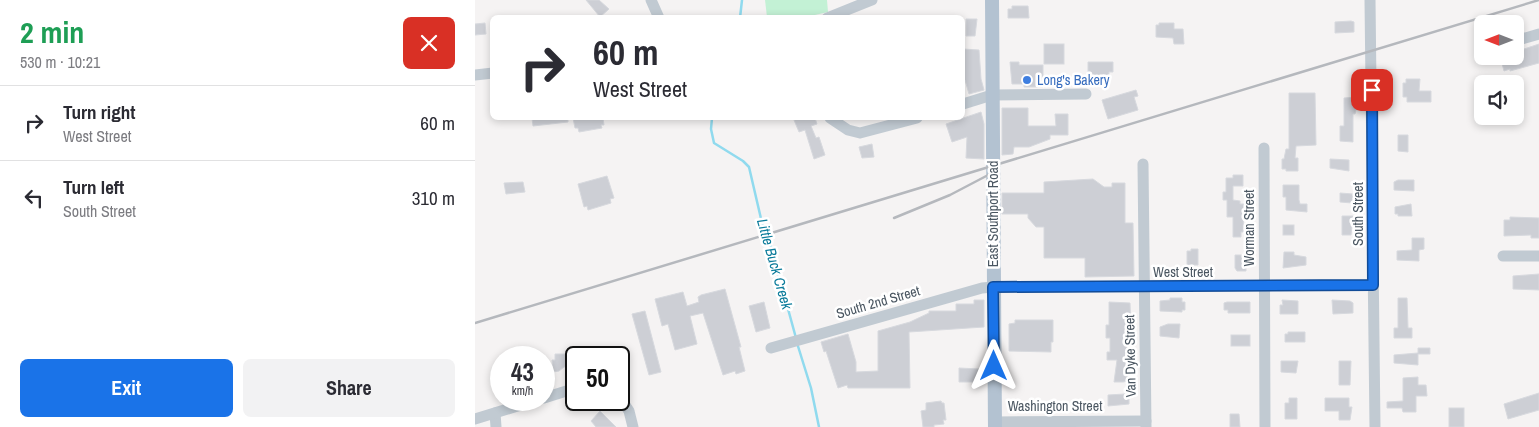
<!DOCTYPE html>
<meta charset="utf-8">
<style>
body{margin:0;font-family:"Archivo Narrow",sans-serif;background:#f2f2f3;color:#2b2b33;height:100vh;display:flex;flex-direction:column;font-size:19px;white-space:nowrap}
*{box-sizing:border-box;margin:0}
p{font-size:16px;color:#7c7c81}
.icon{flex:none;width:28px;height:28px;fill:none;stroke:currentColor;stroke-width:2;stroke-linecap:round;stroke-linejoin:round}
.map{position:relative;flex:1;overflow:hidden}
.sheet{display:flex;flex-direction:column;background:#fff;width:475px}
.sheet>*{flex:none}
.banner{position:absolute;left:15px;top:15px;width:475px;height:105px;border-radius:8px;box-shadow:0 2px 8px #0003;background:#fff;color:#2b2b33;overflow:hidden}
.needle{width:32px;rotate:270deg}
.controls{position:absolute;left:999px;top:15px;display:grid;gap:10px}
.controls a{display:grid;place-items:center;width:50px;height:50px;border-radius:8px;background:#fff;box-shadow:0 2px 8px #0003;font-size:25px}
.speed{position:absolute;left:15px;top:346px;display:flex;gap:10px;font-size:25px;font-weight:700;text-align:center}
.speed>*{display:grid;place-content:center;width:65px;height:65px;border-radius:50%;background:#fff;box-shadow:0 2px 8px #0003;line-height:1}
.speed small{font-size:12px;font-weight:400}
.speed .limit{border:2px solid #111;border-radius:8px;background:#fff;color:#111}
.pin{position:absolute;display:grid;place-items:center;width:42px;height:42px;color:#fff;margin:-21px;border-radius:10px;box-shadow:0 2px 8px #0006}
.me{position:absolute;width:55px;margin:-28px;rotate:0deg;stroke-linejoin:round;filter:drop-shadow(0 0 4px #0008)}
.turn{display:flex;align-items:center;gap:18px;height:105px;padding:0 20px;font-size:22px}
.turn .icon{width:65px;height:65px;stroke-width:2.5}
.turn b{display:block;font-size:35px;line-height:42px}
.round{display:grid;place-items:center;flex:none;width:52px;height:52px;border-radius:8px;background:#f2f2f3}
.summary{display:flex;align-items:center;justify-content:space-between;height:85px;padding:0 20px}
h1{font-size:30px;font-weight:700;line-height:38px;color:#1e9e55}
.button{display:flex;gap:10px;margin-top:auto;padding:10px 20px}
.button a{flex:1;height:58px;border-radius:8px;background:#1a73e8;color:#fff;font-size:20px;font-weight:700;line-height:58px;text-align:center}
.button a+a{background:#f2f2f3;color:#2b2b33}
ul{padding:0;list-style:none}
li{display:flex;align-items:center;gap:15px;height:75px;padding:0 20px;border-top:1px solid #e1e1e2}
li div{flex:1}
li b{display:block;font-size:19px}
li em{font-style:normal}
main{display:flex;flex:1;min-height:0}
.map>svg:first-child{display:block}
.green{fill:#c3f1d5}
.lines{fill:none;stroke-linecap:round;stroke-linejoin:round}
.stream{stroke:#90daee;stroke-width:2.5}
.building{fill:#cdcfd5;stroke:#d7d9de}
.minor{stroke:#c1cad2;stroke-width:11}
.major{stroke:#b3c2d1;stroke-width:14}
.rail{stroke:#b5b8bd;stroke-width:2.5}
.route-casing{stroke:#114b97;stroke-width:12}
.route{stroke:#1a73e8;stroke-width:9}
.shop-dot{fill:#3f7fe0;stroke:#fff;stroke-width:2}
.labels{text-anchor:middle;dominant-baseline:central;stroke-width:5;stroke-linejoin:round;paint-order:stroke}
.shop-label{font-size:14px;fill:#366cbe;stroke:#fff;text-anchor:start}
.street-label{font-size:14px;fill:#4a5661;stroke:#fff}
.water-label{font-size:15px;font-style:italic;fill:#0c7c9b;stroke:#fff}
</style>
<main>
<section class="sheet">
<div class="summary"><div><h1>2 min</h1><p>530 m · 10:21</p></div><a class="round" style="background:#d93025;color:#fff"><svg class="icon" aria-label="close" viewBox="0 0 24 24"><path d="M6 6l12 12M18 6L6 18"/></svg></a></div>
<ul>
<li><svg class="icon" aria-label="right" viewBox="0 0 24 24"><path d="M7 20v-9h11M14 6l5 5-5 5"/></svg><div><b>Turn right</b><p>West Street</p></div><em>60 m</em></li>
<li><svg class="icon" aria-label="left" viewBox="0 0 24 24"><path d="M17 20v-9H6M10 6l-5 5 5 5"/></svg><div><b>Turn left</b><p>South Street</p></div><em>310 m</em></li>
</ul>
<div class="button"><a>Exit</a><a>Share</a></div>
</section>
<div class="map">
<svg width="1064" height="427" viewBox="0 0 1064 427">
<rect width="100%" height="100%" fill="#f5f3f3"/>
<polygon class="green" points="290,0 352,0 353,12 331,17 292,17"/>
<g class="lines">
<g class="stream">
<polyline points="265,18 267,0"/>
<polyline points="237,118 236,129 239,143 268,161 274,167 287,223 296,247 321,338"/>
<polyline points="322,343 336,388 344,427"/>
</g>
</g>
<g class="building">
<polygon points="111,0 124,0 134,9 125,17"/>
<polygon points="537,6 553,6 554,18 533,18 533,9 537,9"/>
<polygon points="491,19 502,19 500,36 491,36"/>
<polygon points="876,21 879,22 879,32 860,33 860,22"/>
<polygon points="10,23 11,34 0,35 0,24"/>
<polygon points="684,23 699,23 699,29 708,29 709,44 699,44 698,38 681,37 681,25 684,25"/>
<rect x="569" y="44" width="20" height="20"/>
<polygon points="1064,44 1064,63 1035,71 1035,69 1029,71 1025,56 1040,56 1040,52"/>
<polygon points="488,49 504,50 506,79 509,90 494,94 490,80 488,80"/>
<polygon points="535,62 544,62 544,65 568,65 568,87 549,87 549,84 537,84"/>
<polygon points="613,62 638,62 638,72 634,72 634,86 613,86"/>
<polygon points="931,79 945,79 944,91 956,91 956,102 932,102 932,97 928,97 928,83 931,83"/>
<polygon points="661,90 663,96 659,97 663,110 633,119 627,100"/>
<polygon points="814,93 840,93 841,145 821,146 820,158 823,158 823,171 811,171 811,169 807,169 807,159 809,159 811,149 814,149"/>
<polygon points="881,97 881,110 880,114 878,114 878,142 865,141 865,126 869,126 869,98"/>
<polygon points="527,108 553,108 553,126 581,126 580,114 593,114 593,135 575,135 575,139 554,147 539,147 538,154 527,155"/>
<polygon points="506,112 509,124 509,159 491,158 492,137 477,142 471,124"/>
<polygon points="57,118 93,118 93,122 58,126"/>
<polygon points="98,118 128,118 129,125 126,125 127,128 104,132 103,128 100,128"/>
<polygon points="325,118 340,118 342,124 336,126 341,138 344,137 350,155 339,159 330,130 324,132 319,120"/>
<polygon points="923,135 933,135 933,152 923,151"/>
<polygon points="397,144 399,157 387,158 384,147"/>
<polygon points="855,159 874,160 874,171 855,168"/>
<polygon points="758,175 768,175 768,186 758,186 758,200 765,201 765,204 769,204 768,232 766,232 766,237 758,237 758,217 752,217 752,200 748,200 748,192 751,192 751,178 758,178"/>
<polygon points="132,176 139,198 135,199 136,203 113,210 112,206 109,207 103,184"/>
<polygon points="618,179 629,187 637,187 637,183 650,183 650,223 658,223 659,276 610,277 610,258 569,258 569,227 561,227 553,218 553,214 527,214 527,193 569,193 569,182"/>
<polygon points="923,180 939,180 939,191 919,190 919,182"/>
<polygon points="48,182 50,192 31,194 29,183"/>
<polygon points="808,185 824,185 824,200 825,204 832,204 832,212 811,210 811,197 808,197"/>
<polygon points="865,193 878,194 877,203 865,202"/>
<polygon points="936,204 937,216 923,216 923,214 920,214 920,207"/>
<polygon points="867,216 878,216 876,235 867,235"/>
<polygon points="1035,217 1064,218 1064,238 1056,238 1056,235 1029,236 1029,220 1035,220"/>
<rect x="808" y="225" width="11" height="10"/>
<polygon points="937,238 949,238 949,249 944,250 944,261 922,260 922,251 937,250"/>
<polygon points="716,249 723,249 723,265 712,265 712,251 716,251"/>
<polygon points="809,252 819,252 819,255 831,257 831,265 808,268"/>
<polygon points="760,255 771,255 771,271 762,271 760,268"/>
<polygon points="1064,274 1064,290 1038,289 1038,276"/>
<polygon points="250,289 266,347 264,347 270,371 261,374 260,371 248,375 228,313 215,316 222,344 200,350 193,324 187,326 180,299 208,292 212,306 224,302 223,297 226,295"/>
<polygon points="695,298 707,298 707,302 710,302 710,310 707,310 707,312 685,311 685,301 695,300"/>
<polygon points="923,298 932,298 933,328 937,328 937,338 919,338 919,328 923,328"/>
<polygon points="499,300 509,300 509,327 434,332 435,388 373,388 372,385 363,388 351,351 349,352 346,342 373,334 381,362 381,372 403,371 403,331 435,322 454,313 454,311 481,311 481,304 499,304"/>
<polygon points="807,300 823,301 823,314 805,314 805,305 808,305"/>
<polygon points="857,300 875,301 878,303 878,313 858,314"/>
<polygon points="289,302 295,328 281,332 274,306"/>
<polygon points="634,302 655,303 656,334 653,334 653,348 656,350 656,359 653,359 653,381 648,382 639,382 642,360 632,360 632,352 635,352 635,338 631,338 631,325 634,325"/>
<polygon points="752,302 775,302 775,313 753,313 753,310 749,310 749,303"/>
<polygon points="170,311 186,372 174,375 157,314"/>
<polygon points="540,320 578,320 578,342 576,342 576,352 534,351 534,324 540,323"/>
<polygon points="693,324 705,324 704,338 685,336 685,327"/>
<polygon points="813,332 830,332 830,342 810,342 810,334 813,334"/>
<rect x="756" y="335" width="19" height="11"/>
<polygon points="943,348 955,348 955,354 943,354 943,365 919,363 919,355 943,353"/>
<polygon points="80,354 93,354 93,358 101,357 101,366 89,367 84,371 78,372 77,360 80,360"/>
<polygon points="806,361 823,361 821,373 806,372"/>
<polygon points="864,361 876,361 875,385 864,385"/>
<polygon points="484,368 504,369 504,382 484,382"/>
<polygon points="943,377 943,385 951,385 952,396 941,396 941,412 928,412 927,408 912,408 912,402 928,401 928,378"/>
<polygon points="1064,393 1064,410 1033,419 1029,404"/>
<polygon points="650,394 654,396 654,404 633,406 633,395"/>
<polygon points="814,398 822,398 822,419 810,419 810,403 814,403"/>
<polygon points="850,398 874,398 874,407 877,407 875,420 864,420 864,411 850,411"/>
<polygon points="466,401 467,403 469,403 471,420 468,420 469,424 459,425 459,427 448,427 446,411 451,410 451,403"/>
<rect x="974" y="408" width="15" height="19"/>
<polygon points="125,411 141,427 121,427 116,421"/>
<polygon points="755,414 764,414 765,427 755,427"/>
</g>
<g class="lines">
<g class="minor">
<polyline points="176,0 184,18"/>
<polyline points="895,0 900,427"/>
<polyline points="352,18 397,0"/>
<polyline points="1040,41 1064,34"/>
<polyline points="0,75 18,73"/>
<polyline points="488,104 517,95 611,94"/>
<polyline points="355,118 373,130 385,133 442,118"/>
<polyline points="789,148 790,427"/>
<polyline points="668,164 671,427"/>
<polyline points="1028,256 1064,256"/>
<polyline points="296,348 507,288 518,287 898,285"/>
<polyline points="144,396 154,411 158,427"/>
<polyline points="69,398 101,388"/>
<polyline points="20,413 21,427"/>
<polyline points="0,419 62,400"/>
<polyline points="520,422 671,421"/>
</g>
<polyline class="major" points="517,0 520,427"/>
<g class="rail">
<polyline points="419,218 475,195 517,173"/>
<polyline points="0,323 1064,0"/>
</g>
</g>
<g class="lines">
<defs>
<polyline id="route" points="519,366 518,287 898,285 897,90"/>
</defs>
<use href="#route" class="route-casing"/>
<use href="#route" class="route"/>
</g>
<circle class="shop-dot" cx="552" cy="80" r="5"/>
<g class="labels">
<g class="shop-label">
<text x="562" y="80">Long's Bakery</text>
</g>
<g class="street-label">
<text transform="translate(518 214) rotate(-90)">East Southport Road</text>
<text transform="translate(883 214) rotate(-90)">South Street</text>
<text transform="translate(774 228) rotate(-90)">Worman Street</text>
<text x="708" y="272">West Street</text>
<text transform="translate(403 302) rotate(-16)">South 2nd Street</text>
<text transform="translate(655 356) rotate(-91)">Van Dyke Street</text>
<text x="580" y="406">Washington Street</text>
</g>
<g class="water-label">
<text transform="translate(300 264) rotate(74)">Little Buck Creek</text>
</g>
</g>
</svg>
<div class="controls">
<a><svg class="needle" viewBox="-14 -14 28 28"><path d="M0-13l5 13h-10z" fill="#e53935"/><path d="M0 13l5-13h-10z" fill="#7c7c81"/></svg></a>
<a><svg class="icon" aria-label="sound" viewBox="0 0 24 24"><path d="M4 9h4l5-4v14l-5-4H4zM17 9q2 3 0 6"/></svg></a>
</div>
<div class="speed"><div>43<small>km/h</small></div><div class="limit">50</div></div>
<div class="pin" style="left:897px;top:90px;background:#d93025"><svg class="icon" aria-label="arrive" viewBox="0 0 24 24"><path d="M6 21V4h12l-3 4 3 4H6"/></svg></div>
<svg class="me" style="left:519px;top:366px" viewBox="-20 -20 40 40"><path d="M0-17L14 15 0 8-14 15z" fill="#1a73e8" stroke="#fff" stroke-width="4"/></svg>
<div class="banner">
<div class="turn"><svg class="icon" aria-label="right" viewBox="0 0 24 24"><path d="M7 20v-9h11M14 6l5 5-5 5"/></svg><div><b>60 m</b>West Street</div></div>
</div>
</div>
</main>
